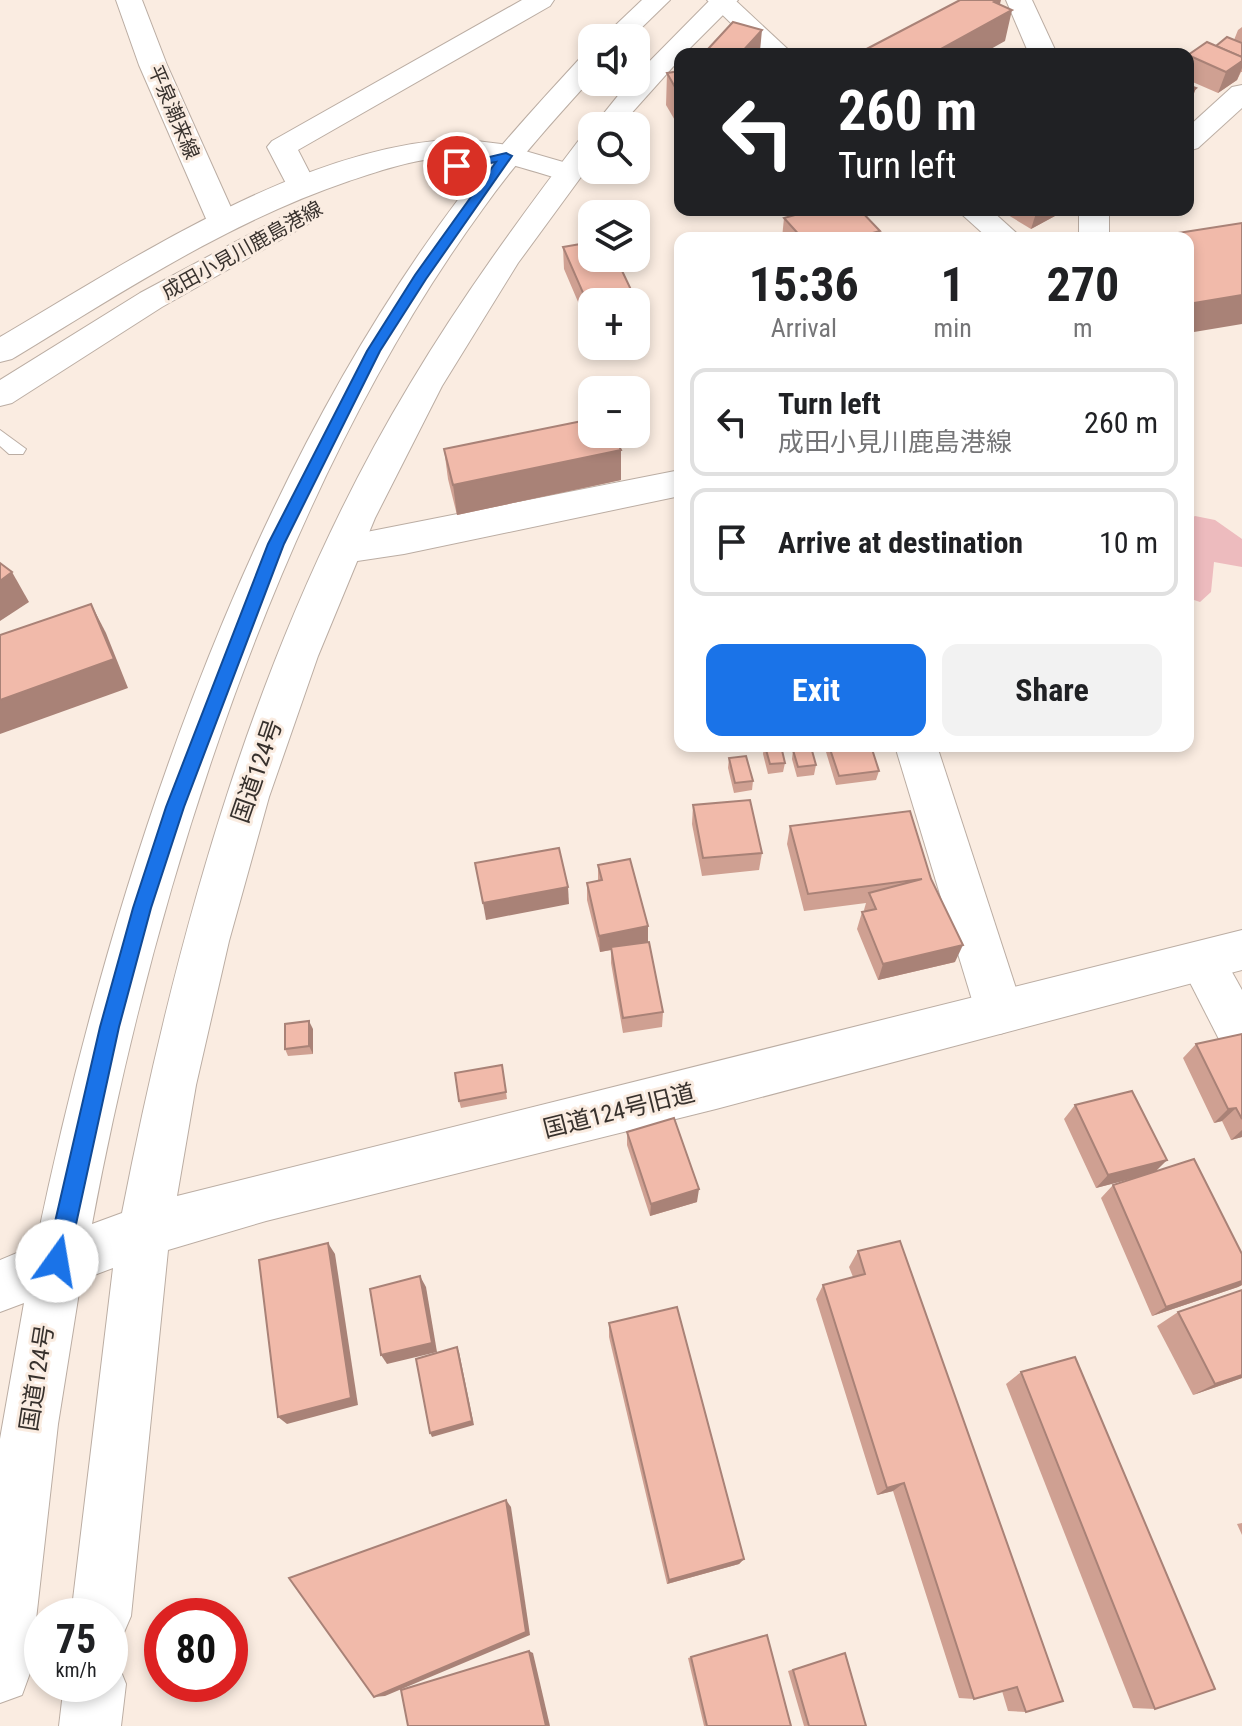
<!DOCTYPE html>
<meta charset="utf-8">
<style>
body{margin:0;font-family:"Roboto Condensed","Noto Sans JP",sans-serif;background:#f2f2f2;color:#202124;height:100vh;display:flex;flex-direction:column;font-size:30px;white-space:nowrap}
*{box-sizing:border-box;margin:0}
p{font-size:26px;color:#757577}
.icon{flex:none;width:44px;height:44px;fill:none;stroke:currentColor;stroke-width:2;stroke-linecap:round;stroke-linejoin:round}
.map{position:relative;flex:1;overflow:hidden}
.side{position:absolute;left:674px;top:232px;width:520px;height:520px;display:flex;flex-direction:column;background:#fff;border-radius:16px;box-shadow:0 4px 12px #0003}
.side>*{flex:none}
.banner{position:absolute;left:674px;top:48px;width:520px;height:168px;border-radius:16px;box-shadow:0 4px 12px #0003;background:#202124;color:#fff;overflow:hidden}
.controls{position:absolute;left:578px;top:24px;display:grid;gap:16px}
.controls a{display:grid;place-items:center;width:72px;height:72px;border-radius:16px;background:#fff;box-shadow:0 4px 12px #0003;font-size:40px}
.speed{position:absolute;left:24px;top:1598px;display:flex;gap:16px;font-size:40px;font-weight:700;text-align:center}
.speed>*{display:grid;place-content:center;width:104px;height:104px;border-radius:50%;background:#fff;box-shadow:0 4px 12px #0003;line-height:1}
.speed small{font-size:20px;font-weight:400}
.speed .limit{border:12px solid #d22;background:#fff;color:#111}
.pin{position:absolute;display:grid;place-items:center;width:68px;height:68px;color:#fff;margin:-34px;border:4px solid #fff;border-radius:50%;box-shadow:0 2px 8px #0007}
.me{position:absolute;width:88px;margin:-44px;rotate:13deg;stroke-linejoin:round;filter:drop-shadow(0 0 6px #0008)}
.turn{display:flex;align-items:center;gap:28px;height:168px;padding:0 32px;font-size:36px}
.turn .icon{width:104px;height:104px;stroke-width:2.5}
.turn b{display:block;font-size:56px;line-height:68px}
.eta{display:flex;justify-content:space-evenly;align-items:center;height:136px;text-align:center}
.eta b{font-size:48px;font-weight:700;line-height:56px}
.cta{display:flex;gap:16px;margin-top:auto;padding:16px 32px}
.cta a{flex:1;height:92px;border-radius:16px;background:#1a73e8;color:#fff;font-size:32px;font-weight:700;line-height:92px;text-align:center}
.cta a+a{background:#f2f2f2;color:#202124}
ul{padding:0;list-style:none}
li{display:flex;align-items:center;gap:24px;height:108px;margin:0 16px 12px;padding:0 16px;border:4px solid #e0e0e0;border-radius:16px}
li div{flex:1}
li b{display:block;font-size:30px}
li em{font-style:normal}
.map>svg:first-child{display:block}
.green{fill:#edbbbe}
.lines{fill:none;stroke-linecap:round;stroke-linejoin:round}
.service-casing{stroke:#bbada3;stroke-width:2}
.minor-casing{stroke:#bbada3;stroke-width:2}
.secondary-casing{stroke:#bbada3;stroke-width:2}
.primary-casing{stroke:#bbada3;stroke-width:2}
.trunk-casing{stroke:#bbada3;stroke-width:2}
.service{fill:#fff;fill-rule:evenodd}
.minor{fill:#fff;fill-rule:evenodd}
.secondary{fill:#fff;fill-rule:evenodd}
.primary{fill:#fff;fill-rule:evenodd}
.trunk{fill:#fff;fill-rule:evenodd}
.wall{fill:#cfa092}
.shaded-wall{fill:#a98277}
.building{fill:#f1baaa;stroke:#a98277;stroke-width:2}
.route{fill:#1a73e8;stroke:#114b97;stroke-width:2}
.labels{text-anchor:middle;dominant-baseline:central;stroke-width:6;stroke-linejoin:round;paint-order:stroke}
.far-street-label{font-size:20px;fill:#37312d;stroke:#faece1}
.street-label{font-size:24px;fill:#37312d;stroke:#faece1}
</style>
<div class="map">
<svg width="1242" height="1726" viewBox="0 0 1242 1726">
<rect width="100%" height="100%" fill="#faece1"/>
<polygon class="green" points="1195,516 1215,520 1242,539 1242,567 1214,562 1211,592 1200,602 1188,598 1188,520"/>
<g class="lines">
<defs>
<polygon id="service" points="0,430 26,449 23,454 9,454 0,446"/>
<g id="minor">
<polygon points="522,0 554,0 550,6 298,150 317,187 313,193 291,193 267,147 272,141"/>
<polygon points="707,0 735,0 793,54 763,54"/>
<polygon points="1006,0 1032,0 1057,54 1029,54"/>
<polygon points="1242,85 1242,108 1198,148 1188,151 1188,127 1232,87"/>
<polygon points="957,210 991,210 1022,238 988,238"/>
<rect x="1079" y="210" width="30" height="28"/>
<polygon points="680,470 680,496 404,554 344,563 331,559 325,549 331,539"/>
<polygon points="895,746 937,746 1024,1013 1017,1028 1000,1034 983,1028 976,1013"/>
<polygon points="1202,941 1218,947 1242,990 1242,1058 1225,1051 1179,961 1186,947"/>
</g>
<polygon id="secondary" points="116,0 142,0 167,65 237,221 233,227 211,227 207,221 139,65"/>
<g id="primary">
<path d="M460 139 501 144 577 166 582 172 577 178 567 181C532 172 498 157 461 157 423 156 385 169 349 181 228 222 121 293 12 359L0 362V337C133 259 303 145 460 139Z"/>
<polygon points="308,203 319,206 323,212 319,218 162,307 12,403 0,406 0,380 140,293"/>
</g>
<g id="trunk">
<polygon points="642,0 670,0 631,38 602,38"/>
<polygon points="710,0 738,0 684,54 680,54 680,59 620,126 592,128 629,82 636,82 636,75"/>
<path d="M592 54V78C553 121 515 163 482 210 279 489 155 887 92 1224L122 1213C178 927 258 636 410 384 462 297 521 216 582 136L592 133V162L518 263 442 386 375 518 318 656 269 797 229 941 196 1085 177 1196 1242 930V970L716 1109 266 1221 168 1250 131 1616 122 1637 110 1642V1616H71L113 1268 81 1280 58 1424 30 1673 22 1695 0 1703V1439L24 1303 0 1312V1260L36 1245C110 889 239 490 460 197 498 147 540 102 582 56Z"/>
<polygon points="110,1660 117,1662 126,1684 121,1726 59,1726 64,1684 110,1684"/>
</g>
</defs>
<use href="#service" class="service-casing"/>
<use href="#minor" class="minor-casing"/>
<use href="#secondary" class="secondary-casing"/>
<use href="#primary" class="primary-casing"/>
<use href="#trunk" class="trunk-casing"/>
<use href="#service" class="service"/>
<use href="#minor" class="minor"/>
<use href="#secondary" class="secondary"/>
<use href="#primary" class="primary"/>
<use href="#trunk" class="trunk"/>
</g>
<g class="wall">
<polygon points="1242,27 1242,72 1241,72 1237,80 1218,93 1188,80 1188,55 1234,40 1238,30"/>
<polygon points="708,49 760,51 757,54 708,54"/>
<polygon points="680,71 680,129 666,105 667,73"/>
<polygon points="1003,210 1066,210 1031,229 1003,212"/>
<polygon points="784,218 880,231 878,238 782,238"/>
<polygon points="563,247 633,294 633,302 592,302 587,323 564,269"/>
<polygon points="444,449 621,450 621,480 457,515 448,479"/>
<polygon points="764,746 781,746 785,763 783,772 768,774 763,754"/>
<polygon points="827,746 871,746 879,771 876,780 836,785 826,752"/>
<polygon points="793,750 816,765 814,775 797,777 792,759"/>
<polygon points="729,758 753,781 752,790 734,793 728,768"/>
<polygon points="693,805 762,853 759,870 702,876 692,824"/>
<polygon points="790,826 931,879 955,962 878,980 857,929 862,912 865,912 864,910 866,903 804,911 787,844"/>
<polygon points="598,865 648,942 663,1012 662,1027 623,1033 611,963 611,950 600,952 587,900 587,883 598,881"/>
<polygon points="313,1029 313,1054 288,1056 285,1049"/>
<polygon points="1242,1034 1242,1137 1231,1140 1222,1121 1214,1123 1183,1058 1196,1044"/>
<polygon points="502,1065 507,1099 461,1108 459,1101"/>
<polygon points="1075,1105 1167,1160 1154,1172 1242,1254 1242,1285 1238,1287 1152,1316 1101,1198 1113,1185 1144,1175 1096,1188 1064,1119"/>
<polygon points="627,1132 697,1202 650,1216 627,1145"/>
<polygon points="900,1241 1026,1712 1008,1711 1002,1691 974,1699 959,1698 893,1491 877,1495 816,1299 823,1285 853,1277 849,1267 858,1251"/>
<polygon points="1242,1290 1242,1378 1193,1395 1157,1326 1178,1312"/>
<polygon points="609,1323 744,1559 739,1564 667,1584 609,1337"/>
<polygon points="1021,1372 1155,1709 1133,1708 1006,1384"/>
<polygon points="1242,1523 1242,1535 1237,1524"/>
<polygon points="767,1635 791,1726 704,1726 688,1658"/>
<polygon points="845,1653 866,1726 804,1726 788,1671"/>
</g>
<g class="shaded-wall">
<polygon points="998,0 1001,0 996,19 1012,10 1005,41 982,54 932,54"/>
<polygon points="762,30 760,51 757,54 740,54"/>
<polygon points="1242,61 1242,68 1237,80 1218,93 1226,72"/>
<polygon points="1196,88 1192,99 1188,102 1188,94"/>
<polygon points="1037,210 1066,210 1031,229"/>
<polygon points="880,231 878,238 854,238"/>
<polygon points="633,294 633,302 592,302 592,323 587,323 587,302"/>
<polygon points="1242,295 1242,324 1188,333 1188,304"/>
<polygon points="621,450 621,480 457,515 453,485"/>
<polygon points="12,572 29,602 0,621 0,581"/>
<polygon points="91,604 106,633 128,688 0,734 0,700"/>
<polygon points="568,887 569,904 486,920 483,903"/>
<polygon points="648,926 648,943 600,952 599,936"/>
<polygon points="963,945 955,962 878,980 883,964"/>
<polygon points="309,1021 313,1029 313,1054 309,1046"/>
<polygon points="1236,1108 1222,1121 1214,1123 1228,1109"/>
<polygon points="1242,1130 1242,1137 1231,1140"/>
<polygon points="1167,1160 1154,1173 1096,1188 1108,1175"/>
<polygon points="699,1189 697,1202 650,1216 651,1204"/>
<polygon points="328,1243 335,1254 358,1405 287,1424 278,1417"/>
<polygon points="420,1276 426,1287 437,1352 387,1364 381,1355"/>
<polygon points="1242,1281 1242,1285 1238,1287 1152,1316 1166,1307"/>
<polygon points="457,1347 459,1352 474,1425 432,1437 430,1433"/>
<polygon points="1242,1375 1242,1378 1193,1395 1215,1384"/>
<polygon points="904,1483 893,1491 877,1495 887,1488"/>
<polygon points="506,1500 511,1507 530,1635 385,1696 374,1697"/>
<polygon points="744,1559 739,1564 667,1584 669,1580"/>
<polygon points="529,1651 533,1653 550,1726 546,1726"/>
</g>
<g class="building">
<polygon points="960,0 998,0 994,2 1012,10 932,54 857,54"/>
<polygon points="733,22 762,30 740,54 727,54 708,49"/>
<polygon points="1227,37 1242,43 1242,57 1216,46"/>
<polygon points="1207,42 1242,57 1242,61 1226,72 1188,55"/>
<polygon points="680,71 680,96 667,73"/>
<polygon points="1188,85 1196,88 1188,94"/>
<polygon points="813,210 860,210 880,231 854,238 802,238 784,218"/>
<polygon points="1242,223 1242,295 1188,304 1188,238 1146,238"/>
<polygon points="592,242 592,258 616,258 633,294 587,302 563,247"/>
<polygon points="592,419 592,434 613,434 621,450 453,485 444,449"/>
<polygon points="0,563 12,572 0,581"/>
<polygon points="91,604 114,659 0,700 0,635"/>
<polygon points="765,746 781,746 785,763 770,764"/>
<polygon points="829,746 871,746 879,771 839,776"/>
<polygon points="811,747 816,765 798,767 793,750"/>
<polygon points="746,756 753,781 735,783 729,758"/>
<polygon points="750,800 762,853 703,858 693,805"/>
<polygon points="910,811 931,879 963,945 883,964 862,912 876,909 869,893 922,879 808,894 790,826"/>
<polygon points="559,848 568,887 483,903 475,863"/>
<polygon points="630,859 648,926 599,936 587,883 602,880 598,865"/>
<polygon points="649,942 663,1012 623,1018 611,947"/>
<polygon points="309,1021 309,1046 285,1049 285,1024"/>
<polygon points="1242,1034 1242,1119 1236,1108 1228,1109 1196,1044"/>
<polygon points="502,1065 506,1092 459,1101 455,1073"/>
<polygon points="1132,1091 1167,1160 1108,1175 1075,1105"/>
<polygon points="674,1118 699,1189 651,1204 627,1132"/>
<polygon points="1194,1159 1242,1254 1242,1281 1166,1307 1113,1185"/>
<polygon points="900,1241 1063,1701 1026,1712 1017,1687 974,1699 904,1483 887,1488 823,1285 865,1274 858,1251"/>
<polygon points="328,1243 351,1398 278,1417 259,1260"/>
<polygon points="420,1276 432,1343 381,1355 370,1289"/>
<polygon points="1242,1290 1242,1375 1215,1384 1178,1312"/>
<polygon points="677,1307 744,1559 669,1580 609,1323"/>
<polygon points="457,1347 472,1421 430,1433 416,1359"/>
<polygon points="1075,1357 1215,1689 1155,1709 1021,1372"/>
<polygon points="506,1500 526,1632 374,1697 289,1578"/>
<polygon points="767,1635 791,1726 707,1726 691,1657"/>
<polygon points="529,1651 546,1726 408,1726 401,1690"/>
<polygon points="845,1653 866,1726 809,1726 793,1670"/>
</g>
<polygon class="route" points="506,153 512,156 426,279 380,351 284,544 184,807 151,908 119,1027 68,1261 64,1268 57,1272 49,1268 46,1261 100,1027 133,908 166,807 268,544 367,351 415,275 496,162 457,169 451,166"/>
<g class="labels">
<g class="far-street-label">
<text transform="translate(174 112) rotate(67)">平泉潮来線</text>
<text transform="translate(242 250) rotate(-29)">成田小見川鹿島港線</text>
</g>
<g class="street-label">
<text transform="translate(257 771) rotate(-71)">国道124号</text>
<text transform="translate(619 1111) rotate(-14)">国道124号旧道</text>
<text transform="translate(37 1378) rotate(-81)">国道124号</text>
</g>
</g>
</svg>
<div class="controls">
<a><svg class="icon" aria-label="sound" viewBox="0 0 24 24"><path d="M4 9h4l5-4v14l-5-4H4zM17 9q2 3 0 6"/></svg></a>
<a><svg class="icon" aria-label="search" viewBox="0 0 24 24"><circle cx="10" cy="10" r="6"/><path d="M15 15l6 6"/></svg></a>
<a><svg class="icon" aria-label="layers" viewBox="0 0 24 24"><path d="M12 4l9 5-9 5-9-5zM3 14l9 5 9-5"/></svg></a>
<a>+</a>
<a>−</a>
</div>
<div class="speed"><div>75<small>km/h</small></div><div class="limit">80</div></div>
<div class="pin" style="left:457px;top:166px;background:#d93025"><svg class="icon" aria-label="arrive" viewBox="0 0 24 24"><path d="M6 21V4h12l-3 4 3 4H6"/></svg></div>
<svg class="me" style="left:57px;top:1261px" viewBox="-20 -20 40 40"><circle r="19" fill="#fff"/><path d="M0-13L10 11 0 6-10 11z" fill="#1a73e8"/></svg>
<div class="banner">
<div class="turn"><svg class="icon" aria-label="left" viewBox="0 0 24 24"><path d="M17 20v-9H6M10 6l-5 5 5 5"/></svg><div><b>260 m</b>Turn left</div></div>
</div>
<section class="side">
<div class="eta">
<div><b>15:36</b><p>Arrival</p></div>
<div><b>1</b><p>min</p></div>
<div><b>270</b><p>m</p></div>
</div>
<ul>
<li><svg class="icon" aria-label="left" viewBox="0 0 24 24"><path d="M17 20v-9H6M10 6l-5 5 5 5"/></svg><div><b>Turn left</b><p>成田小見川鹿島港線</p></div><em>260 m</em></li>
<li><svg class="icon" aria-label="arrive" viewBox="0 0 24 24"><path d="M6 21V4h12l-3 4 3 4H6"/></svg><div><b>Arrive at destination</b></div><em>10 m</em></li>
</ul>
<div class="cta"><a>Exit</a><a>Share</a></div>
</section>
</div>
